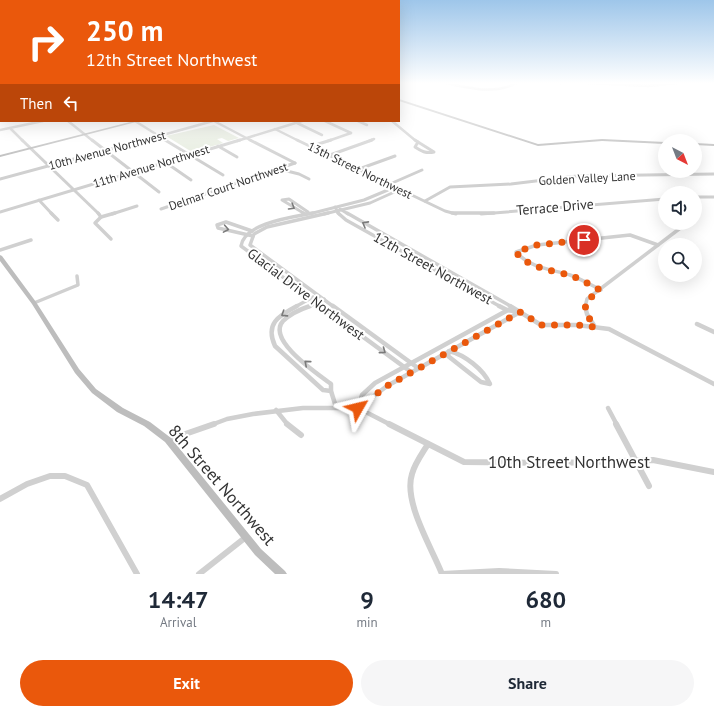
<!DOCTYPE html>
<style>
body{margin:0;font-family:"PT Sans",sans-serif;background:#f6f6f7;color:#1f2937;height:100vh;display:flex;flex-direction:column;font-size:15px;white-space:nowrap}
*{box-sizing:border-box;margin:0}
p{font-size:13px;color:#747a83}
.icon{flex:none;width:22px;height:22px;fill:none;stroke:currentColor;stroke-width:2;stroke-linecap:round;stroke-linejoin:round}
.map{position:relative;height:574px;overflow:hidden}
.drawer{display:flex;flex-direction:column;background:#fff;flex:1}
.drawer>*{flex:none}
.banner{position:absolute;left:0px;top:0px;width:400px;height:122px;box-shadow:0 4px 16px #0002;background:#ea580c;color:#fff;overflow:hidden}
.needle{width:26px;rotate:138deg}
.buttons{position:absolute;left:658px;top:134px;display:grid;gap:8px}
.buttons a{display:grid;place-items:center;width:44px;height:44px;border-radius:50%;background:#fff;box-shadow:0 4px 16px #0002;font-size:20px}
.pin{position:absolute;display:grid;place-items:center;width:34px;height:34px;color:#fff;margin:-17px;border:2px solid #fff;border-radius:50%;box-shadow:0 1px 4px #0007}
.me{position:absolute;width:44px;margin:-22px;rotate:53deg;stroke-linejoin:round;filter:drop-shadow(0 0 3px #0008)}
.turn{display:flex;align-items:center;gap:14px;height:84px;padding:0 20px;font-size:18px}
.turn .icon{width:52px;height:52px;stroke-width:2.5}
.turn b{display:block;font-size:28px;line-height:34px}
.then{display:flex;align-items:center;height:38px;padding:0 20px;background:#0003;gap:8px;font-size:15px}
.eta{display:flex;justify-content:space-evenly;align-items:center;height:68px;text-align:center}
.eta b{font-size:24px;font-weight:600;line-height:28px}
.button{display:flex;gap:8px;margin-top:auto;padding:8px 20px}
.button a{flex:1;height:46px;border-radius:24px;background:#ea580c;color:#fff;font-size:16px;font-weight:600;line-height:46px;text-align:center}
.button a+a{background:#f6f6f7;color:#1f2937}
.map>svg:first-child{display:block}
.green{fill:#e6ecdf}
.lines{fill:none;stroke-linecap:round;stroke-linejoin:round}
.street-far4{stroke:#d0d0d0;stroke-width:2.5}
.street-far3{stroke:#d0d0d0;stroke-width:3}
.street-far2{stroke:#d0d0d0;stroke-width:3.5}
.street-far1{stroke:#d0d0d0;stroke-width:4.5}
.street{stroke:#d0d0d0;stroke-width:6}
.secondary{fill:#bdbdbd;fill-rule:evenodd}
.oneway{stroke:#7a7a7a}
.route{stroke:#ea580c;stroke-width:7;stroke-dasharray:0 12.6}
.labels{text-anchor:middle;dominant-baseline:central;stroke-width:4;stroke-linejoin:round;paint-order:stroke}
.far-street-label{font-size:12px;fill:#333;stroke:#fff}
.street-label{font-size:14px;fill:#333;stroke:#fff}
.near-street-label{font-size:17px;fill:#333;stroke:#fff}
</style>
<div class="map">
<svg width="714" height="574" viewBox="0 0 714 574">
<rect width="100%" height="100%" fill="#fff"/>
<polygon class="green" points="214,125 239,138 228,141 222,138 217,139 223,143 192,152 166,136"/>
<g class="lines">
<g class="street-far4">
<path d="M446 83C467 88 496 95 516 83"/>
<polyline points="561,83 563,83"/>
<polyline points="589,83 648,86 677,83"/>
<polyline points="68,121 93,141"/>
<polyline points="135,121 167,141"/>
<polyline points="214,121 252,141"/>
<polyline points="325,121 351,133"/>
<polyline points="358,121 367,125"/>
<polyline points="392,121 416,141"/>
<polyline points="297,123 322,135"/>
<polyline points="11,129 23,141"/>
<polyline points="275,129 299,141"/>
<polyline points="0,130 43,121"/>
<polyline points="141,141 213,121"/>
<polyline points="237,141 302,121"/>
<polyline points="328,141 351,133"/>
<polyline points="369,141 374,139"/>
</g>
<g class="street-far3">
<polyline points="22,140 99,214"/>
<polyline points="92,140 159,192"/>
<polyline points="165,140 223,175"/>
<polyline points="250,140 295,163"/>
<polyline points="297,140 445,211 456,214"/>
<polyline points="415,140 418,142"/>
<path d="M418 142 434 152C426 154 421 151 415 147Z"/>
<polyline points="218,146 237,157"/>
<polyline points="312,146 331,140"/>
<polyline points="330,155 372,140"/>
<polyline points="165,162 191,180"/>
<polyline points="279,169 299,174 309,179"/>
<polyline points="359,169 395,156"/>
<polyline points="0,179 144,140"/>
<polyline points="390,184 422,170"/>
<polyline points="695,197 714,197"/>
<polyline points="39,200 52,214"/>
<polyline points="425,201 450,187 511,184 577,176 714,174"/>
<polyline points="335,207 339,214"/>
<polyline points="161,209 295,163"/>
<polyline points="340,209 348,214"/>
<polyline points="0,212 240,140"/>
<polyline points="112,214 137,206"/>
<polyline points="305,214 282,200 289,199 308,212 307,214"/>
<polyline points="309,214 364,200 395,187"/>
<polyline points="324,214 370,203 401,189"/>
<polyline points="481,214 665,199"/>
</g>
<g class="street-far2">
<polyline points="51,213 58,220"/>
<polyline points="98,213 101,217"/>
<polyline points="303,213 305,214"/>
<path d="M313 213C293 217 244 223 241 246L323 307"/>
<polyline points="328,213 267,227 254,234 250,245 334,307"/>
<polyline points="338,213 346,220 501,307"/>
<polyline points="347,213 512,307"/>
<polyline points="452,213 494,213"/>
<polyline points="252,231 226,222 217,225 218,228 253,236"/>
<polyline points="111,239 95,223 101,217 115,213"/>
<polyline points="0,250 31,240"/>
<path d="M601 290C591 285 581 279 570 275 550 269 530 268 516 252L537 245 630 235 658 245"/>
<polyline points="34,303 78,285 77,276"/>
<polyline points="295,307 313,297"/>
<polyline points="308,307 324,299"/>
<polyline points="585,307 587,299 687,223"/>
</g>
<g class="street-far1">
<path d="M297 306C278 316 265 324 275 346L323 390 331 391"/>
<path d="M310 306C301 309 290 314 283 321 266 340 318 374 331 384V391L336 407"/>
<polyline points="321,306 411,372"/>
<polyline points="333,306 418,368"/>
<polyline points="499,306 507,310 520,312 541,325 577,325 609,329 714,384"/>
<polyline points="510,306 520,312"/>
<polyline points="585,306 587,314 595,327"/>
<polyline points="697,324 714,332"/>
<path d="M449 351C465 355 483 369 490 384L481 382 448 356Z"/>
<polyline points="358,408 362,395 375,383 508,310"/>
<polyline points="358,408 387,386 520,312"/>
<polyline points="608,408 617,425"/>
<polyline points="276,410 288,425"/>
<polyline points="211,425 227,419 253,414 303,408 358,408 391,425"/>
</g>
<g class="street">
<polyline points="287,424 301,435"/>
<polyline points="389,424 464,462 558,463 653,460 714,472"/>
<polyline points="616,424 649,486"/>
<polyline points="168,440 214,424"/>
<path d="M428 444C422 454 415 463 412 474 403 502 432 548 442 574"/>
<polyline points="0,499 27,484 50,476 65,476 87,485 137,574"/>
<polyline points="199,574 246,537"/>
<polyline points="442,574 499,571 556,574"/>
</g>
<g class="secondary">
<polygon points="399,99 538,144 602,139 665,142 665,144 602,141 538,146 399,101"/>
<polygon points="134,121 140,121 0,157 0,155"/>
<polygon points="695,143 714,144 714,146 695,145"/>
<polygon points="0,255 2,256 36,302 79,369 96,389 123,408 150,422 171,438 261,549 285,571 287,574 275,574 255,555 165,442 144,426 117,412 92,393 75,373 32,304 0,261"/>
</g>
</g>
<defs><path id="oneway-chevron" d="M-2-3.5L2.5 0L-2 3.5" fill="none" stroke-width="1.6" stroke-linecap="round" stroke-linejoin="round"/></defs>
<g class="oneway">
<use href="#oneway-chevron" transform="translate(292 207) rotate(31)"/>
<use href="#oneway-chevron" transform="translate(365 224) rotate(-151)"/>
<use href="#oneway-chevron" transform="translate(226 229) rotate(10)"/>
<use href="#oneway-chevron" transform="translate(284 314) rotate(147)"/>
<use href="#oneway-chevron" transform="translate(383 351) rotate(36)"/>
<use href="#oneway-chevron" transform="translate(307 363) rotate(-139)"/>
</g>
<linearGradient id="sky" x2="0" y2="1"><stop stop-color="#9ec6ea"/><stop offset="0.51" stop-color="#fff"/><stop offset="1" stop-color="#fff" stop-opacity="0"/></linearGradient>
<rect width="714" height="163" fill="url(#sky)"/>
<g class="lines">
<path class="route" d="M358 408 387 386 520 312 541 325H578L595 327C582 308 581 304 600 290 591 285 582 280 572 276 554 270 528 269 516 252L537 245 584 240"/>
</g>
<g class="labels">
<g class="far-street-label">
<text transform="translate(107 150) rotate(-15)">10th Avenue Northwest</text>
<text transform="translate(151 166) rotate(-17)">11th Avenue Northwest</text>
<text transform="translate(360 170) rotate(26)">13th Street Northwest</text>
<text transform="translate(587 178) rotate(-3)">Golden Valley Lane</text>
<text transform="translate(228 186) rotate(-19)">Delmar Court Northwest</text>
</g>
<g class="street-label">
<text transform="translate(555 207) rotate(-5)">Terrace Drive</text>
<text transform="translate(433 268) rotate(29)">12th Street Northwest</text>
<text transform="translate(306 294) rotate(37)">Glacial Drive Northwest</text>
</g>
<g class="near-street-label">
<text x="569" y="462">10th Street Northwest</text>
<text transform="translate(222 485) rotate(49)">8th Street Northwest</text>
</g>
</g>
</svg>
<div class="buttons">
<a><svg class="needle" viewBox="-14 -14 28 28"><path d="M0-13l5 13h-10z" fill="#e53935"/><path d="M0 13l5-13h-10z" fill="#747a83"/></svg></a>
<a><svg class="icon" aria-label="sound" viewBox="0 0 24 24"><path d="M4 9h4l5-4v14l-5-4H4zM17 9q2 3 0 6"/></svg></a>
<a><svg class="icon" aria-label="search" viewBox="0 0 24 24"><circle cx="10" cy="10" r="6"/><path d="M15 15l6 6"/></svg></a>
</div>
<div class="pin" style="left:584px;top:240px;background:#d93025"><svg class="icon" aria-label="arrive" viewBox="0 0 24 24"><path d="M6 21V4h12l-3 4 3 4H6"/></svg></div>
<svg class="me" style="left:358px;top:408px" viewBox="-20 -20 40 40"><path d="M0-17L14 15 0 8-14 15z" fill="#ea580c" stroke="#fff" stroke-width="4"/></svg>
<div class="banner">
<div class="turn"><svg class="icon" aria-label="right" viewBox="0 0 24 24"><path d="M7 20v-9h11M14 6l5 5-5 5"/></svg><div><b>250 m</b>12th Street Northwest</div></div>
<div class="then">Then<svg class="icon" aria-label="left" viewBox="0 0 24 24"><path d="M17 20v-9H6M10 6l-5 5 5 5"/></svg></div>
</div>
</div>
<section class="drawer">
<div class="eta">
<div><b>14:47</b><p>Arrival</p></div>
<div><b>9</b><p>min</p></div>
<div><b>680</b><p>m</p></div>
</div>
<div class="button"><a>Exit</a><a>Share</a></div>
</section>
